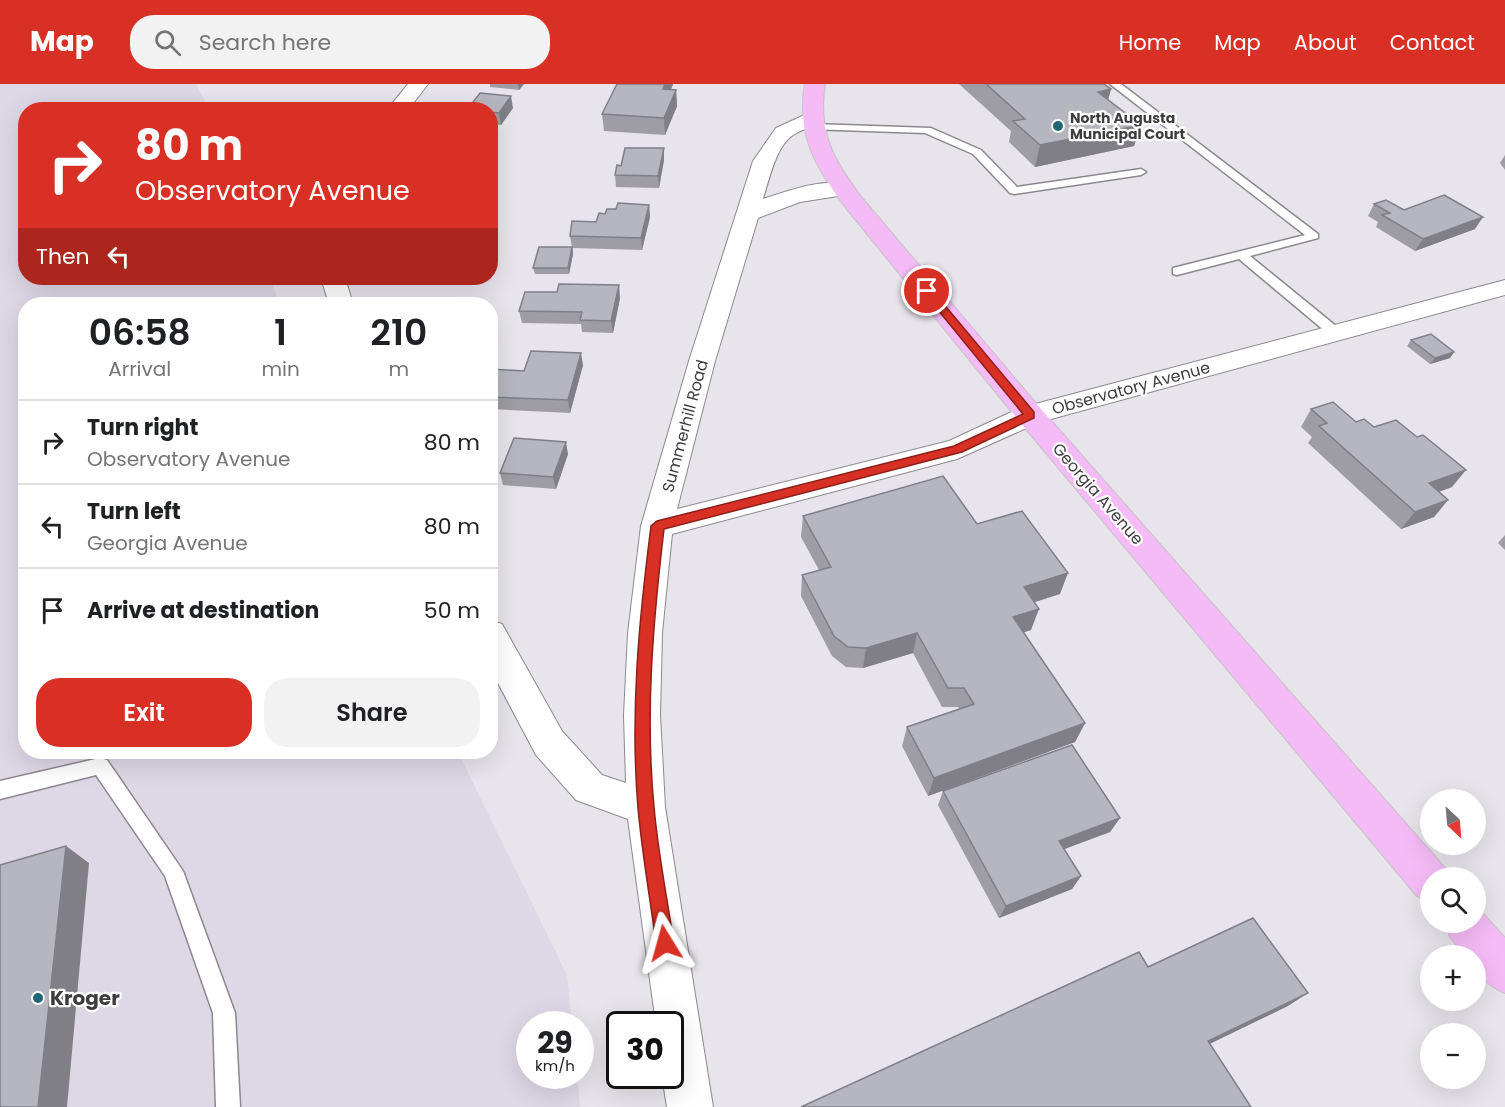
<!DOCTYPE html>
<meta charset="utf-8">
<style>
body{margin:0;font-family:Poppins,sans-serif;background:#f2f2f2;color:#202124;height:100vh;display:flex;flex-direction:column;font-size:22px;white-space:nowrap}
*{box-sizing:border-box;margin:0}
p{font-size:20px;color:#757577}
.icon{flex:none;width:33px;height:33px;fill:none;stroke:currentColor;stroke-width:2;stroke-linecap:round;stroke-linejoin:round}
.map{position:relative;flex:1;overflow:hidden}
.panel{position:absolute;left:18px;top:213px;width:480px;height:462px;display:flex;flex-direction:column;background:#fff;border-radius:24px;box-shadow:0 6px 24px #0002}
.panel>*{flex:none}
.hud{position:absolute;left:18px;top:18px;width:480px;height:183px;border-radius:24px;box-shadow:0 6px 24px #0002;background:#d93025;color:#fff;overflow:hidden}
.needle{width:39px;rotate:154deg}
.controls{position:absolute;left:1420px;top:705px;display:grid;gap:12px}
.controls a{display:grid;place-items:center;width:66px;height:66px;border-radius:50%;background:#fff;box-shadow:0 6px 24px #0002;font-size:30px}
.speed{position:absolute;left:516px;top:927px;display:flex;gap:12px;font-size:30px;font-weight:700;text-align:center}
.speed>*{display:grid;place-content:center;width:78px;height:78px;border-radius:50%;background:#fff;box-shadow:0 6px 24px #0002;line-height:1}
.speed small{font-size:15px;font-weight:400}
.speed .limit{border:3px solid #111;border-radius:9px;background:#fff;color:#111}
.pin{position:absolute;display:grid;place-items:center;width:51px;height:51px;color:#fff;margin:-26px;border:3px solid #fff;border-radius:50%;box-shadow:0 2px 6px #0007}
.me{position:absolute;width:66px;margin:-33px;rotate:352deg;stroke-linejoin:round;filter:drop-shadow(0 0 4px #0008)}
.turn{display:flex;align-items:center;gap:21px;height:126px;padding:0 18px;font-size:27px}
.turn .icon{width:78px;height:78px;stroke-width:2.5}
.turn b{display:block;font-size:42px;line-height:51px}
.then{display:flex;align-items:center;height:57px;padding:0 18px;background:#0003;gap:12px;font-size:22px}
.eta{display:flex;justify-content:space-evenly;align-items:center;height:102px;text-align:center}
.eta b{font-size:36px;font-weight:600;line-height:42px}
.button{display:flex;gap:12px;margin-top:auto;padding:12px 18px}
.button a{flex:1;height:69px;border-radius:24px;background:#d93025;color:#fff;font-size:24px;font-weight:600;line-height:69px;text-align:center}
.button a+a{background:#f2f2f2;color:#202124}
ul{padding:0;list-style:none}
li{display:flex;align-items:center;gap:18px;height:84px;padding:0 18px;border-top:2px solid #e0e0e0}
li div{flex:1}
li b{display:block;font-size:22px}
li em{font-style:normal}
header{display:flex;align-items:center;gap:36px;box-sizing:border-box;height:84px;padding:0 30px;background:#d93025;color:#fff}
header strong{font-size:28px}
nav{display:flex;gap:33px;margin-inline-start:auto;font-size:21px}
.search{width:420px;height:54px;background:#f2f2f2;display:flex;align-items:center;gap:15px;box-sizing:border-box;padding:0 21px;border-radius:24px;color:#757577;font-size:22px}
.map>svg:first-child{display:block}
.built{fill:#ded7e6}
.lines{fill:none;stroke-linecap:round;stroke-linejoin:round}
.service-casing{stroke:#8c8890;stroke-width:3}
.minor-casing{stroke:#8c8890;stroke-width:2}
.primary-casing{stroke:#c5c4c5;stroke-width:2}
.service{fill:#fff;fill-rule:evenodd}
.minor{fill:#fff;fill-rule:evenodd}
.primary{fill:#f5bbf6;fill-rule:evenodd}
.wall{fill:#9d9da3}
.shaded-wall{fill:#7f7f85}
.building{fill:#b6b6be;stroke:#7f7f85;stroke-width:1.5}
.route{fill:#d93025;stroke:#8d1f18;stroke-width:1.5}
.poi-dot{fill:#206676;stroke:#fff;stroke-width:2}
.labels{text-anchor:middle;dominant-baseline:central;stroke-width:4.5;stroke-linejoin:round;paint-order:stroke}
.far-poi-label{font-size:14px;font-weight:bold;fill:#3e3c3f;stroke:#fff;text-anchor:start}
.street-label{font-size:16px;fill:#3e3c3f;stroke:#fff}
.near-poi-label{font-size:20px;font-weight:bold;fill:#3e3c3f;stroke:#fff;text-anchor:start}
</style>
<header>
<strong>Map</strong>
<div class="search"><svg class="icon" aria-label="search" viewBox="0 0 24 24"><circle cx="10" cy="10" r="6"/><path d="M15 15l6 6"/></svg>Search here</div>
<nav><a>Home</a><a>Map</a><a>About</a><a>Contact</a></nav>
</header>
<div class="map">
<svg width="1505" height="1023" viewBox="0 0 1505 1023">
<rect width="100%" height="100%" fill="#e8e4ec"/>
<polygon class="built" points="0,0 196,0 209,25 26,26 26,194 271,194 279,220 26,220 26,668 458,668 567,891 572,940 530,940 530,992 577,992 580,1023 0,1023"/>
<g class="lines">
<defs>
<g id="service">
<polygon points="1110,0 1121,0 1318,150 1318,154 1250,172 1342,247 1343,250 1342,253 1332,253 1239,175 1177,191 1173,190 1173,184 1305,151"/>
<polygon points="813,40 931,44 981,66 1017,103 1141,85 1146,88 1141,91 1014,110 1010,109 973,70 925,49 809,45 809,41"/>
<polygon points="100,674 107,676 183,787 235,929 240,1023 216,1023 213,929 165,792 96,691 0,715 0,697"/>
</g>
<g id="minor">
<polygon points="408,0 428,0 408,26 387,26"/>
<path d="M811 28 818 30 821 34C815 43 802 45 793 51 776 62 769 96 763 115 789 106 824 94 851 100L854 105 851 110 800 118 758 134 715 277 677 425 949 357 1020 324 1505 196V211L1040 338 957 375 672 450 662 549 660 631 665 723 713 1023H667L662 992H670V940H656L628 735 576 716 536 671 490 584V536L502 540 562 647 602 691 626 699 624 631 628 549 641 442 689 277 753 77 776 44Z"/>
<polygon points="321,194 345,194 353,220 329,220"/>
</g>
<g id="primary">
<path d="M805 0H825C817 48 834 77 862 114L1040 324 1445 784 1449 794H1431V818L1417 812 1020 338 846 124C816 83 796 52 805 0Z"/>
<path d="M1476 822 1505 854V909C1487 901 1476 892 1476 872H1465L1450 853 1444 838H1476Z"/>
</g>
</defs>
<use href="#service" class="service-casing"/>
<use href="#minor" class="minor-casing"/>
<use href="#primary" class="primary-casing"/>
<use href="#service" class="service"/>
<use href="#minor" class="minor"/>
<use href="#primary" class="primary"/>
</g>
<g class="wall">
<polygon points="490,0 524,0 519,6 490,3"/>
<polygon points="617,0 673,0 671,6 676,6 677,22 665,51 604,47 602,30"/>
<polygon points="959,0 1104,0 1111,5 1108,16 1141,41 1134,62 1035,83 1009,58 1011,47"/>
<polygon points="513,24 501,41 490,40 490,26"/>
<polygon points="664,64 664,76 659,104 616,103 615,91 621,82"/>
<polygon points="1505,71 1505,86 1500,79"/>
<polygon points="1374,120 1404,126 1475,145 1415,167 1376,143 1378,138 1368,132"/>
<polygon points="649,121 650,133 642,166 573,164 573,170 569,190 535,190 533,184 572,163 570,152 596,138 605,130 616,125"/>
<polygon points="620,214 613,249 582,248 581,240 522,239 519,227"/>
<polygon points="1411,256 1454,268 1450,274 1430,280 1407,262"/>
<polygon points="583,281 570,329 490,325 490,285 524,287"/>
<polygon points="1311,325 1356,338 1452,403 1439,408 1448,416 1434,433 1401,445 1308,359 1312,353 1301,343"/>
<polygon points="568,370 556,405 503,401 500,389"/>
<polygon points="803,432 977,440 1060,510 1034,518 1031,546 1024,548 1085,639 1075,658 928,712 902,662 907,643 959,625 958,623 942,623 913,569 863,584 846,583 832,572 801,512 802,491 819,486 801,453"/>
<polygon points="1505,451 1505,466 1498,459"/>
<polygon points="943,707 1120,734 1110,748 1064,765 1081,792 1072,805 999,834 938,721"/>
</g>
<g class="shaded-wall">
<polygon points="518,0 524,0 519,6"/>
<polygon points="665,0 673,0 664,22 663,5"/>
<polygon points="1111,5 1105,26 1098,8"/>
<polygon points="676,6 677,22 665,51 664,34"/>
<polygon points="511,12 513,24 501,41 499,29"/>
<polygon points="1141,41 1134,62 1035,83 1040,61"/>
<polygon points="664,64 664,76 659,104 658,92"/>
<polygon points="649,121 650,133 642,166 641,154"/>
<polygon points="1483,133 1475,145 1415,167 1423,155"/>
<polygon points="572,163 573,170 569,190 568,184"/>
<polygon points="619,201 620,214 613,249 611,237"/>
<polygon points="1454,268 1450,274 1430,280 1435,274"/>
<polygon points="581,269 583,281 570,329 568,316"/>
<polygon points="566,358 568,370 556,405 553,393"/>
<polygon points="1466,386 1452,403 1415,416 1429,399"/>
<polygon points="1448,416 1434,433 1401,445 1415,428"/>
<polygon points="1068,489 1060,510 1016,524 1024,503"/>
<polygon points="1039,525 1031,546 1006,554 1013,533"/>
<polygon points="917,549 913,569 863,584 866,564"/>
<polygon points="1085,639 1075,658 928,712 934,694"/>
<polygon points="1120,734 1110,748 1051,770 1059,757"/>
<polygon points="66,762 89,779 67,1023 38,1023"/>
<polygon points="1081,792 1072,805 999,834 1006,822"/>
<polygon points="1308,909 1288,922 1191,969 1208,957"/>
</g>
<g class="building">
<polygon points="617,0 665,0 663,5 676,6 664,34 602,30"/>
<polygon points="986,0 1104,0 1111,5 1098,8 1141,41 1040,61 1013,37 1025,35"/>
<polygon points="480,9 511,12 499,29 490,28 490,26 467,26"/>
<polygon points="301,21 336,24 335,26 297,26"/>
<polygon points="625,64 664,64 658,92 615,91 617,81 621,82"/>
<polygon points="1444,111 1483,133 1423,155 1382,131 1390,129 1374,120 1386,116 1404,126"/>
<polygon points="618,119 649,121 641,154 570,152 572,137 596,138 599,129 605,130 607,125 616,125"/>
<polygon points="539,163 572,163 568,184 533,184"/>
<polygon points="559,200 619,201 611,237 580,236 582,228 519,227 525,208 557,208"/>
<polygon points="1431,250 1454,268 1435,274 1411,256"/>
<polygon points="531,267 581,269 568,316 490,313 490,285 524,287"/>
<polygon points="1333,318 1356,338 1364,335 1374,343 1396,336 1417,353 1423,351 1466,386 1429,399 1448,416 1415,428 1319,342 1327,339 1311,325"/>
<polygon points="514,354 566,358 553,393 500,389"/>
<polygon points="943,392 977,440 1022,427 1068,489 1024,503 1039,525 1013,533 1085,639 934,694 907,643 974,620 964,604 948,604 917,549 866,564 848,563 834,552 802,491 831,483 803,432"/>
<polygon points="1072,661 1120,734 1059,757 1081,792 1006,822 943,707"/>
<polygon points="66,762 38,1023 0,1023 0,781"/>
<polygon points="1253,834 1308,909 1208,957 1251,1023 801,1023 1139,868 1148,883"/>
</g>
<path class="route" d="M927 204 931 205 1034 328V334L962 368 664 445C653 538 645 630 654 723 658 769 667 814 674 859L671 865 665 868 659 865 656 859C650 814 642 769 638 724 630 629 639 536 651 442L657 437 954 362 1023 330 924 209V205Z"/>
<g class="poi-dot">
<circle cx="1058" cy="42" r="6"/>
<circle cx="38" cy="914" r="6"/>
</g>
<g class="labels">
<g class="far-poi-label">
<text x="1070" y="34">North Augusta<tspan x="1070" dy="16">Municipal Court</tspan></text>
</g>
<g class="street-label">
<text transform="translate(1131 304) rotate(-15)">Observatory Avenue</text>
<text transform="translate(685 342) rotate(-75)">Summerhill Road</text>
<text transform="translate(1098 410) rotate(49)">Georgia Avenue</text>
</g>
<g class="near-poi-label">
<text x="50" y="914">Kroger</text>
</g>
</g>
</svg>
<div class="controls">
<a><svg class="needle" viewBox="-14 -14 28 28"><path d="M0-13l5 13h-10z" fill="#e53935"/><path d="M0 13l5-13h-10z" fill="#757577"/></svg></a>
<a><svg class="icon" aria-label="search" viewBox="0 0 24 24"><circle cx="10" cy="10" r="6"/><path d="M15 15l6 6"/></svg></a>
<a>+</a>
<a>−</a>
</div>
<div class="speed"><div>29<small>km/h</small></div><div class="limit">30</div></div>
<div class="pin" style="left:927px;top:207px;background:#d93025"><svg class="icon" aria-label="arrive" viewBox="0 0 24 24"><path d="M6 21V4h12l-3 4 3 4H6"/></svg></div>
<svg class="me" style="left:665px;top:859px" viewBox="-20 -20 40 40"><path d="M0-17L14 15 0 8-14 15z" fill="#d93025" stroke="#fff" stroke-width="4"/></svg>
<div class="hud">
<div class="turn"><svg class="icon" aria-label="right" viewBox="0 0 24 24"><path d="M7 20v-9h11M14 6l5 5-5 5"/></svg><div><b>80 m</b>Observatory Avenue</div></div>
<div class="then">Then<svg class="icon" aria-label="left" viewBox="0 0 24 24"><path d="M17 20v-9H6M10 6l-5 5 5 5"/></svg></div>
</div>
<section class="panel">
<div class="eta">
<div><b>06:58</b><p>Arrival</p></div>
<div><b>1</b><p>min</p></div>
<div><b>210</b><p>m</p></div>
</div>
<ul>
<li><svg class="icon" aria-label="right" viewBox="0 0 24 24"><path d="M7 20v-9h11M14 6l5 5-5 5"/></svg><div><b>Turn right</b><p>Observatory Avenue</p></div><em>80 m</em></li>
<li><svg class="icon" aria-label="left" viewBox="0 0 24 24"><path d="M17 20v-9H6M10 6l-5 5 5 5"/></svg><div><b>Turn left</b><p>Georgia Avenue</p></div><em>80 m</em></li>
<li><svg class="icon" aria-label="arrive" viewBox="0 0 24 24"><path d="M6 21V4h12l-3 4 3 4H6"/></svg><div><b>Arrive at destination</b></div><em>50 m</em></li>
</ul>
<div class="button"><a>Exit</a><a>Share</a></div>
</section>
</div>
